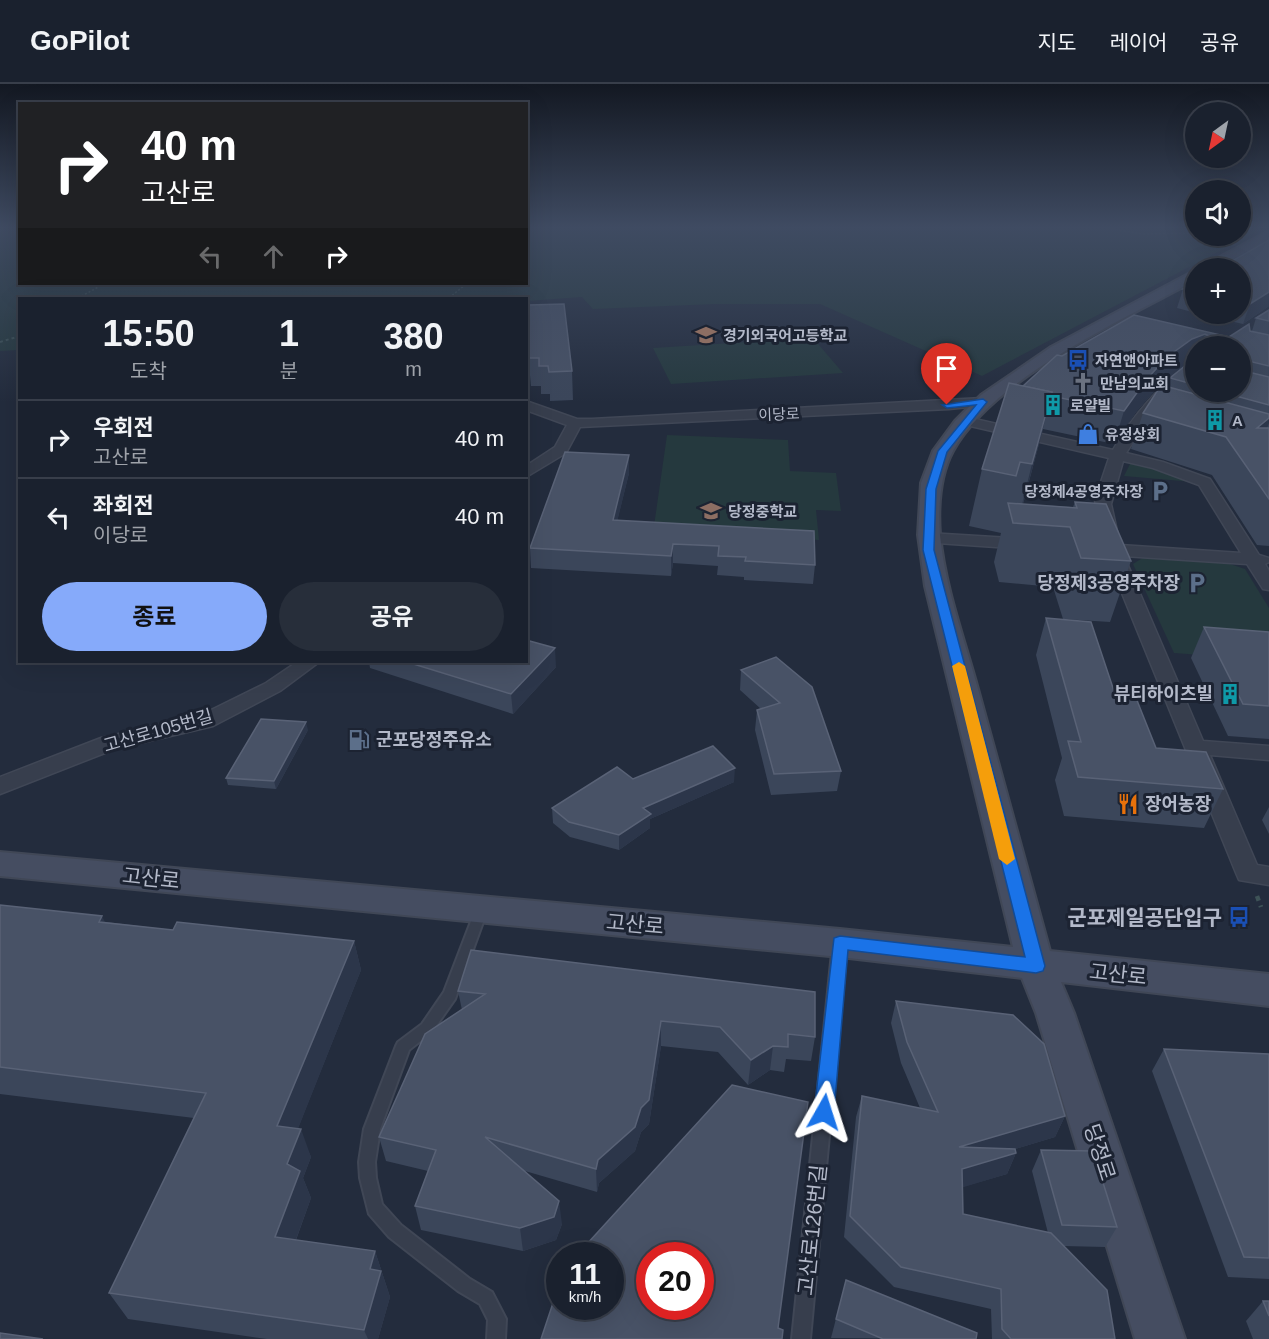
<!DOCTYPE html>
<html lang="ko">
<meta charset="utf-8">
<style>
body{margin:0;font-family:Arial,"Noto Sans KR",sans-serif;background:#272e3a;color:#f1f3f6;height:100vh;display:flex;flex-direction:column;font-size:22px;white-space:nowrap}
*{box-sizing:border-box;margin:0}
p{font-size:20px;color:#9fa3aa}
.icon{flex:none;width:33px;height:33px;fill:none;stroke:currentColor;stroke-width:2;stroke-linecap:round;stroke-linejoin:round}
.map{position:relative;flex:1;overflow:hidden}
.sheet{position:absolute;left:18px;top:213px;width:510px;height:366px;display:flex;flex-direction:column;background:#1a212e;border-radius:0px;box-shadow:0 6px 24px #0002,0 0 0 2px #383e4a}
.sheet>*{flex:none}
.top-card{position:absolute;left:18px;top:18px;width:510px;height:183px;border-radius:0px;box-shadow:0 6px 24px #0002,0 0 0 2px #383e4a;background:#202124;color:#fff;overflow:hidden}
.needle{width:39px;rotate:213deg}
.controls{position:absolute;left:1185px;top:18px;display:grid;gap:12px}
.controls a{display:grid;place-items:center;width:66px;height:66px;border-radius:50%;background:#1a212e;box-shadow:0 6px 24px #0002,0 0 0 2px #383e4a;font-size:30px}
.speed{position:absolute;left:546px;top:1158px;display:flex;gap:12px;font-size:30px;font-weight:700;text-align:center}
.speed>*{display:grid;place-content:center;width:78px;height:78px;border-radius:50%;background:#1a212e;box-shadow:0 6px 24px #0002,0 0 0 2px #383e4a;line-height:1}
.speed small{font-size:15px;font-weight:400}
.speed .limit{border:9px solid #d22;background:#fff;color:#111}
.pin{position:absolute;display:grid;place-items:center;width:51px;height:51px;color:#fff;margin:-62px -26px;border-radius:50% 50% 50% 0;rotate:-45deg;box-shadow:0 0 6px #0007}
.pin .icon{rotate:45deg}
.me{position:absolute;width:66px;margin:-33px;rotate:6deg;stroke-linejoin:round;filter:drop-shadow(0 0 4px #0008)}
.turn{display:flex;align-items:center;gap:21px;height:126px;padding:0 24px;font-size:27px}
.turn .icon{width:78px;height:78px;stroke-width:2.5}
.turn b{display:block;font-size:42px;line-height:51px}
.lanes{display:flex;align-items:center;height:57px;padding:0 24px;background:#0003;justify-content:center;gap:30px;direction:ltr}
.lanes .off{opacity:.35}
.eta{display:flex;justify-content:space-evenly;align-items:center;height:102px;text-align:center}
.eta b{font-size:36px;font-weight:700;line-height:42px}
.cta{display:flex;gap:12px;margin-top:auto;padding:12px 24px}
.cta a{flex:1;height:69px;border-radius:36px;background:#86aafa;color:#111;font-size:24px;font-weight:700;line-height:69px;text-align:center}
.cta a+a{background:#272e3a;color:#f1f3f6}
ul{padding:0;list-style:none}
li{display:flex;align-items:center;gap:18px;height:78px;padding:0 24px;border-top:2px solid #383e4a}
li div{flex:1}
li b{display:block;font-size:22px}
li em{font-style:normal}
header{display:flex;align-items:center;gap:36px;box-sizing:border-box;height:84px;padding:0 30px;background:#1a212e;border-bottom:2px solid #383e4a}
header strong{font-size:28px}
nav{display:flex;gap:33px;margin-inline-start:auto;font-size:21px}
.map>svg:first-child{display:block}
.green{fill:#25393e}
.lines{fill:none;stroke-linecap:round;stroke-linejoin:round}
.lane-casing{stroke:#404756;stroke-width:4}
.street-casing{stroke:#404756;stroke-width:3}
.secondary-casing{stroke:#404756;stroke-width:4}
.path-far2{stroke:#3e5357;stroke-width:1.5;stroke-dasharray:2 2;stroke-linecap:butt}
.path-far1{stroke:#3e5357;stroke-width:2;stroke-dasharray:3 3;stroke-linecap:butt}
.path{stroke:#3e5357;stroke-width:4.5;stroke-dasharray:5 5;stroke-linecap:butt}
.lane{fill:#373e4d;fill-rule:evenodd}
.street{fill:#373e4d;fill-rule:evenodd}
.secondary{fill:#454d61;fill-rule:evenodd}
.wall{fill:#3b465a;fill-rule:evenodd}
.shaded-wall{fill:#2c364a}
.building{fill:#485266;stroke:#596276;stroke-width:1.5;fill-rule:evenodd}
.route{fill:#1a73e8;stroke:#114b97;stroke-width:1.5}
.slow{fill:#f59e0b}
.labels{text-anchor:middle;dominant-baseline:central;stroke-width:6;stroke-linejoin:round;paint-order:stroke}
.far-poi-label{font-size:15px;font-weight:bold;fill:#b3b9c9;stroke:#1c2332;text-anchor:start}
.far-street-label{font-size:15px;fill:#b3b9c9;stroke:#1c2332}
.poi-label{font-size:18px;font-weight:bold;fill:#b3b9c9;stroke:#1c2332;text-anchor:end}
.street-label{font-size:18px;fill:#b3b9c9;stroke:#1c2332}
.near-street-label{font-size:21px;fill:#b3b9c9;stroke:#1c2332}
.near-poi-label{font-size:21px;font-weight:bold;fill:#b3b9c9;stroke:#1c2332;text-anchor:end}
</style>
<header>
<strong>GoPilot</strong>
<nav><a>지도</a><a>레이어</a><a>공유</a></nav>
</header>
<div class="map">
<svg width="1269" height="1255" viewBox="0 0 1269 1255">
<rect width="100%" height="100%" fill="#232c3d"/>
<g class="green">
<polygon points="0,142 19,142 20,200 526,200 527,142 1195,142 1196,152 1240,152 1241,142 1267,142 982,292 820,220 716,220 593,225 582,213 527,217 526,214 20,214 19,266 0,267"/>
<polygon points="813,254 843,289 671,300 653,264"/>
<polygon points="667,351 788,356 790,387 836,389 841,427 816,426 819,456 653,449"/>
<polygon points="1132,376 1193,398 1124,392"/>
<polygon points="1144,473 1227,479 1245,485 1269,524 1269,576 1174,569 1133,480"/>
</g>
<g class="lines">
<defs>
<g id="lane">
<polygon points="481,822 486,823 487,827 455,915 432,948 409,966 380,1045 375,1078 376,1094 382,1120 401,1141 470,1195 492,1208 506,1235 505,1255 487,1255 488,1236 480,1220 458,1207 389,1153 369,1130 360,1094 359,1078 364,1045 396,962 398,958 422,940 444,908 475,827 476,823"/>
<polygon points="840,854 845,855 847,859 810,1255 792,1255 833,859 835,855"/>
</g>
<g id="street">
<path d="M1196 282V292L1151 331 1126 369 1163 378 1210 395 1259 471 1269 474V478L1265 480 1269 487V506L1263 505 1247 480 1124 472 1203 657 1269 662V676L1210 671 1257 781 1269 783V801L1239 796 1236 789 1106 470 1096 469 1093 465 1103 460 1095 416 1109 374 966 341 959 337 966 333 1113 366C1129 338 1163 292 1196 282ZM1123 377 1153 384 1199 401 1241 469 1120 461 1111 420Z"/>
<polygon points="983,314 988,315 988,321 949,325 580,343 566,369 526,393 526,382 555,363 567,341 526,326 526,317 577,335 592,335"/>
<polygon points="928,449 1026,455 1034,460 1026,465 922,458 920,454 922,450"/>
<polygon points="297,578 319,578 280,607 213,642 115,665 0,710 0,693 101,654 199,632 266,599"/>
</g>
<g id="secondary">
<polygon points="1269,147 1269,156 1215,184 1199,184"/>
<path d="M1196 186V196C1124 235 993 294 953 367 940 391 938 423 940 451 945 503 964 554 978 605 1002 692 1026 780 1050 867L1269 890V922L1061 898 1074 929 1185 1255H1135L1036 929 1022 894 840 873 0 792V768L840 845 1013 863 925 502 918 451 921 399 933 367 955 337 981 311 1051 263Z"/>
</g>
</defs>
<use href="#lane" class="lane-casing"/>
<use href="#street" class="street-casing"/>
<use href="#secondary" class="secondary-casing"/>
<g class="path-far2">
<polyline points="1096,142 1142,150 1196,149"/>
<polyline points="78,214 104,200"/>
<polyline points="449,214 466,200"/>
</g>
<polyline class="path-far1" points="0,258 20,252"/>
<polyline class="path" points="1257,812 1261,823"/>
<use href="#lane" class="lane"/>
<use href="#street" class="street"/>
<use href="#secondary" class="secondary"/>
</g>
<g class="wall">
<polygon points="1269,156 1269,222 1243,240 1199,230 1240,230 1240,184"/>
<polygon points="1196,198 1196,229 1177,224 1183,205"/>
<polygon points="526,225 572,287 573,316 550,317 550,310 541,310 541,302 531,302 529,280 526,280"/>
<path d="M1269 226V462L1257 461 1212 391 1131 365 1143 329 1167 303 1170 295 1157 304 1136 328 1114 360 1043 345 1023 420 1073 423 1075 418 1131 477 1110 538 1063 535 1053 503 999 498 994 478 1001 449 969 442 982 385 1023 302 1062 272 1134 231 1229 253 1252 247 1256 234ZM1196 262H1240V308H1196Z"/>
<polygon points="629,389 617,437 815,481 813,500 744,496 744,493 717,491 718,482 673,479 671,492 531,484 530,464"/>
<polygon points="1046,534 1116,613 1156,664 1223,705 1204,744 1064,732 1055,696 1062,674 1036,571"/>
<polygon points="1204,543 1269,548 1269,655 1228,652 1191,574"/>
<polygon points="776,573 841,687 837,707 771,711 755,646 757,626 761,625 740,606 741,586"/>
<polygon points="369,578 526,578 556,583 513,630 370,584"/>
<polygon points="308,646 276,705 228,701 226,694"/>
<polygon points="633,695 734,698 650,735 650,744 619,766 570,753 553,739 552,724"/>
<polygon points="1269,723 1269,750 1262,736"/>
<polygon points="0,821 106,838 173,846 354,857 361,886 298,1044 311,1073 303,1094 311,1114 296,1156 375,1167 390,1213 378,1255 267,1255 128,1235 109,1209 194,1034 0,1010"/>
<polygon points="458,907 815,953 811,977 786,975 784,988 770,986 748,1001 718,968 661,962 649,1040 641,1048 635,1067 599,1099 597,1108 525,1087 562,1140 556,1156 523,1167 421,1146 415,1122 428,1087 386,1077 379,1053 462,926"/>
<polygon points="896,917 1065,1032 1055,1053 1015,1065 1016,1069 1007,1090 962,1103 963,1130 1048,1149 1032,1087 1041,1066 1117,1143 1105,1163 1063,1162 1115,1255 992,1255 991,1225 894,1203 844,1153 856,1033 862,1012 920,1024 901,979 891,939"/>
<polygon points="1164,965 1269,970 1269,1195 1228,1193 1152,987"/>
<polygon points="846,1196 976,1255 831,1254"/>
<polygon points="1263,1217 1269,1217 1269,1255 1253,1255 1246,1237"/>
</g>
<g class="shaded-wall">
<polygon points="1269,208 1269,222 1243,240 1250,220"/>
<polygon points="1205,250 1201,262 1196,262 1196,279 1182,285 1157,304 1136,328 1114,360 1124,327 1146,296 1167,273 1192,255"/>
<polygon points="1052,308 1039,360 1018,437 1032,380"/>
<polygon points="1269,334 1269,339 1258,368 1257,344"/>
<polygon points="629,371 629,389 613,455 613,436"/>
<polygon points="673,460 673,479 671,492 671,472"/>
<polygon points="555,564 556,583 513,630 511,610"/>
<polygon points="306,638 308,646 276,705 274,697"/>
<polygon points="735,684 734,698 650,735 650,744 619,766 619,751 643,724"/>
<polygon points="102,832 116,861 99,838"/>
<polygon points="354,857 361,886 288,1070 277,1042"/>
<polygon points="661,937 661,962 649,1040 641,1048 635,1067 599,1099 597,1108 596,1085 598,1076"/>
<polygon points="773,962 770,986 748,1001 751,976"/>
<polygon points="1065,1032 1055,1053 951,1084 959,1063"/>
<polygon points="301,1045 311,1073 303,1094 311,1114 287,1180 275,1153 287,1080"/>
<polygon points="1016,1069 1007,1090 954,1106 962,1085"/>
<polygon points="559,1117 562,1140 556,1156 523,1167 520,1144"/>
<polygon points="375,1167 390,1213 378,1255 368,1255 364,1246 370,1185"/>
</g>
<g class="building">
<polygon points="1269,156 1269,208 1250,220 1240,218 1240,184 1220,184"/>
<polygon points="1196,198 1196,208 1183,205"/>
<polygon points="564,220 572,287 549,288 548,282 539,282 539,274 529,274 528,252 526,252 526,225 529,225 529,221"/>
<polygon points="1269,226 1269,237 1256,234"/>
<polygon points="1134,231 1229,253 1249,240 1250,247 1269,251 1269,282 1240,275 1240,262 1208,262 1209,252 1205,250 1192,255 1167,273 1146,296 1124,327 1051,312 1052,308 1023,302 1057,271 1062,272"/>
<polygon points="1196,273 1196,301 1170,294"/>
<polygon points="1240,286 1269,293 1269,321 1221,308 1240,308"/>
<polygon points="1009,299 1052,308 1032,380 1020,378 1016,392 982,385"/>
<polygon points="1161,301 1269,330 1269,334 1257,344 1269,344 1269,415 1226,353 1143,329"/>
<polygon points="565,368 629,371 613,436 814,447 815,481 745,477 746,473 718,472 719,462 673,460 671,472 530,464"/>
<polygon points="1075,418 1106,420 1131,477 1081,474 1070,443 1013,439 1008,419 1077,424"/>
<polygon points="1046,534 1091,538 1116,613 1136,614 1156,664 1206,668 1223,705 1078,693 1068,657 1081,658"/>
<polygon points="1204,543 1269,548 1269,622 1243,620"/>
<polygon points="526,556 555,564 511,610 407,578 526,578"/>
<polygon points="776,573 812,603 841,687 774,690 757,626 780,619 741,586"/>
<polygon points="261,635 306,638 274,697 226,694"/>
<polygon points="713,662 735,684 643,724 651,730 619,751 569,738 552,724 617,683 633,695"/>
<polygon points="0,821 102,832 99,838 173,846 177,838 354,857 277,1042 301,1045 287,1080 300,1087 275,1153 375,1167 370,1185 381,1187 364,1246 109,1209 206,1009 0,983"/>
<polygon points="471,866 815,908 815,953 788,950 788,963 773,962 751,976 720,943 661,937 649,1016 641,1024 635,1043 598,1076 596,1085 485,1053 559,1117 554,1133 520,1144 415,1122 436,1066 379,1053 425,950 485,910 458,907"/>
<polygon points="896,917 1013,931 1044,960 1065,1032 959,1063 1015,1065 1016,1069 962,1085 963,1130 1051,1149 1107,1206 1115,1255 1011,1255 1002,1245 1001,1205 901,1183 850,1132 862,1012 938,1028 907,958"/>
<polygon points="1164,965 1269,970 1269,1174 1244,1173"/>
<path d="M732 1001 808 1018 778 1244 783 1246 782 1255H541L560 1198V1222H610V1172H576ZM650 1172H700V1222H650Z"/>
<polygon points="1041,1066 1093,1067 1117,1143 1062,1141"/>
<polygon points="846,1196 977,1249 976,1255 883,1255 836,1235"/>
<polygon points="1263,1217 1269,1217 1269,1232"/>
<polygon points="0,1249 43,1255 0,1255"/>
</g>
<linearGradient id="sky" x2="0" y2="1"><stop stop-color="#131822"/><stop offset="0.45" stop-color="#3f4b62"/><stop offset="1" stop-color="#3f4b62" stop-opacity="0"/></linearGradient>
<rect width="1269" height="318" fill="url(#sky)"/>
<polygon class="route" points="983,315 987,318 947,368 936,405 934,466 1045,882 1043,887 1036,889 848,866 834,1028 831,1034 824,1037 817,1034 814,1028 834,854 840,852 1025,873 923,466 926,405 938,367 976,321 947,324 942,321"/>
<polygon class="slow" points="959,578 965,582 1015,775 1007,781 999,775 952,582"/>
<defs>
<symbol id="school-bare" viewBox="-9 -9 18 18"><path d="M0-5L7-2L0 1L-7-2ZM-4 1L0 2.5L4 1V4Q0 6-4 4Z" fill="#8d6e63" stroke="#1c2332" stroke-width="2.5" paint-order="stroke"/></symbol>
<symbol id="bus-bare" viewBox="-9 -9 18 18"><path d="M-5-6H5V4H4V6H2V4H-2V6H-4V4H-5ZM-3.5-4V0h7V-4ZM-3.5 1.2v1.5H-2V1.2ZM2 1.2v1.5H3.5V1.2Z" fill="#1a4fb4" stroke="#1c2332" stroke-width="2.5" paint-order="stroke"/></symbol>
<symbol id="church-bare" viewBox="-9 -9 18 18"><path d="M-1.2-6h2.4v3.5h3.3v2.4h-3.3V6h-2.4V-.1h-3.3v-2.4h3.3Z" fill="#6b7280" stroke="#1c2332" stroke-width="2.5" paint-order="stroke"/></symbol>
<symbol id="building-bare" viewBox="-9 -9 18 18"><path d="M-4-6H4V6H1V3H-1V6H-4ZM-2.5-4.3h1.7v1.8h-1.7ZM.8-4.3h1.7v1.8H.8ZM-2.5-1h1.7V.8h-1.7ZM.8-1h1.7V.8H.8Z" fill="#0f9aa8" stroke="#1c2332" stroke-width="2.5" paint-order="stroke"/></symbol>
<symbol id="shop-bare" viewBox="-9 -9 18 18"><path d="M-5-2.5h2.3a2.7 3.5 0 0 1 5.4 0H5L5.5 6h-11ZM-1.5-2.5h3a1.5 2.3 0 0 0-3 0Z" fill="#3f7fe0" stroke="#1c2332" stroke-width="2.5" paint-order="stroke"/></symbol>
<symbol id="parking-bare" viewBox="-9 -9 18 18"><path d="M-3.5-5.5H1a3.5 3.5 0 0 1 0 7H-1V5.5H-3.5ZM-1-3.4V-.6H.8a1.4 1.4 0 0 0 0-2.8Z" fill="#5c6f8a" stroke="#1c2332" stroke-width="2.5" paint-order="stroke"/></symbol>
<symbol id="fuel-bare" viewBox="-9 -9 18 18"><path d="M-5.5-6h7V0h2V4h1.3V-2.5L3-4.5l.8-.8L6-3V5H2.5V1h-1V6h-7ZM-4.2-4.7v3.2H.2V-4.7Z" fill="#5c6f8a" stroke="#1c2332" stroke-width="2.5" paint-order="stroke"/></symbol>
<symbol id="restaurant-bare" viewBox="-9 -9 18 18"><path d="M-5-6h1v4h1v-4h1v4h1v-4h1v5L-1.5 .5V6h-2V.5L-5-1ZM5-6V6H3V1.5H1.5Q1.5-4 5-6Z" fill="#e8710a" stroke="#1c2332" stroke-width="2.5" paint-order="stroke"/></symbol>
</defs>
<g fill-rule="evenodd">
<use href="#school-bare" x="691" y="236" width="30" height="30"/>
<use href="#bus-bare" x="1063" y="261" width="30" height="30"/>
<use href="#church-bare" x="1068" y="284" width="30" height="30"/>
<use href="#building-bare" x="1038" y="306" width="30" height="30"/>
<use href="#building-bare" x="1200" y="321" width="30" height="30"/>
<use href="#shop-bare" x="1073" y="335" width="30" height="30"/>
<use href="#parking-bare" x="1145" y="392" width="30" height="30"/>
<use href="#school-bare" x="696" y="412" width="30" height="30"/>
<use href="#parking-bare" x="1182" y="484" width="30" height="30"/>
<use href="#building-bare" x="1215" y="595" width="30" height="30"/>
<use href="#fuel-bare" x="344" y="641" width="30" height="30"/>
<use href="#restaurant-bare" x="1113" y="705" width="30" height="30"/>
<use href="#bus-bare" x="1224" y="818" width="30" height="30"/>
</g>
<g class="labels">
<g class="far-poi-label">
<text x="723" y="251">경기외국어고등학교</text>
<text x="1095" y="276">자연앤아파트</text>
<text x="1100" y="299">만남의교회</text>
<text x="1070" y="321">로얄빌</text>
<text x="1232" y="336">A</text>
<text x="1105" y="350">유정상회</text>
<text x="1143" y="407" text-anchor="end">당정제4공영주차장</text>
<text x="728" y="427">당정중학교</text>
</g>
<g class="far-street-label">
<text transform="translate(779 330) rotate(-2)">이당로</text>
</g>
<g class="poi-label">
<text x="1180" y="499">당정제3공영주차장</text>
<text x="1213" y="610">뷰티하이츠빌</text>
<text x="376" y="656" text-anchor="start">군포당정주유소</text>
<text x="1145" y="720" text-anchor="start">장어농장</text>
</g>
<g class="street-label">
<text transform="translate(158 647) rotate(-16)">고산로105번길</text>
</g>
<g class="near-street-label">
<text transform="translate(151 794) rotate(6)">고산로</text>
<text transform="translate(635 840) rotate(5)">고산로</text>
<text transform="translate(1118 890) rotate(6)">고산로</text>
<text transform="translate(1100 1068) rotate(72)">당정로</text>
<text transform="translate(812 1146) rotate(-84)">고산로126번길</text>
</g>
<g class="near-poi-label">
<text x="1222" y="833">군포제일공단입구</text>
</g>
</g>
</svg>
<div class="controls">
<a><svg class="needle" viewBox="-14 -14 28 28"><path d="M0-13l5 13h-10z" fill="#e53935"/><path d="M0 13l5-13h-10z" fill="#9fa3aa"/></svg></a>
<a><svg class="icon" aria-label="sound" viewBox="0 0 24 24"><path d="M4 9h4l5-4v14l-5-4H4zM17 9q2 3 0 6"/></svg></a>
<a>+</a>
<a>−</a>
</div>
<div class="speed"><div>11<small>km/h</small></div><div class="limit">20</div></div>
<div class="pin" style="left:947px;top:321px;background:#d93025"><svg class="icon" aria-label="arrive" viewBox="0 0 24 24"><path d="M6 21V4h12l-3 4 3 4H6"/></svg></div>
<svg class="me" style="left:824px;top:1028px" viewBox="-20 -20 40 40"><path d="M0-17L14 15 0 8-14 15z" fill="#1a73e8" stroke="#fff" stroke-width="4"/></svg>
<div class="top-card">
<div class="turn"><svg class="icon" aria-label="right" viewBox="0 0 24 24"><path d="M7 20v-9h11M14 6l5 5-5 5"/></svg><div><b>40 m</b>고산로</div></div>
<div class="lanes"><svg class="icon off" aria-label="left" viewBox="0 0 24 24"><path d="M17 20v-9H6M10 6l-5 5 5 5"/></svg><svg class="icon off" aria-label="ahead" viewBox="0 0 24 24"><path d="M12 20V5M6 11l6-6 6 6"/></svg><svg class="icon" aria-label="right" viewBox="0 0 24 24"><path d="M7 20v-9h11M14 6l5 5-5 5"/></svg></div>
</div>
<section class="sheet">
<div class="eta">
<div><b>15:50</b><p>도착</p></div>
<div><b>1</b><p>분</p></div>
<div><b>380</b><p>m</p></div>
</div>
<ul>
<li><svg class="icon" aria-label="right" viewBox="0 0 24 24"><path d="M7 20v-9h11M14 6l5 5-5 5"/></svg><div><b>우회전</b><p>고산로</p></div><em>40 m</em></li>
<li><svg class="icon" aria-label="left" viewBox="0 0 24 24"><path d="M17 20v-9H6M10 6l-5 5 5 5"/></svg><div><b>좌회전</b><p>이당로</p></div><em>40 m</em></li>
</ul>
<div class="cta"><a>종료</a><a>공유</a></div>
</section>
</div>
